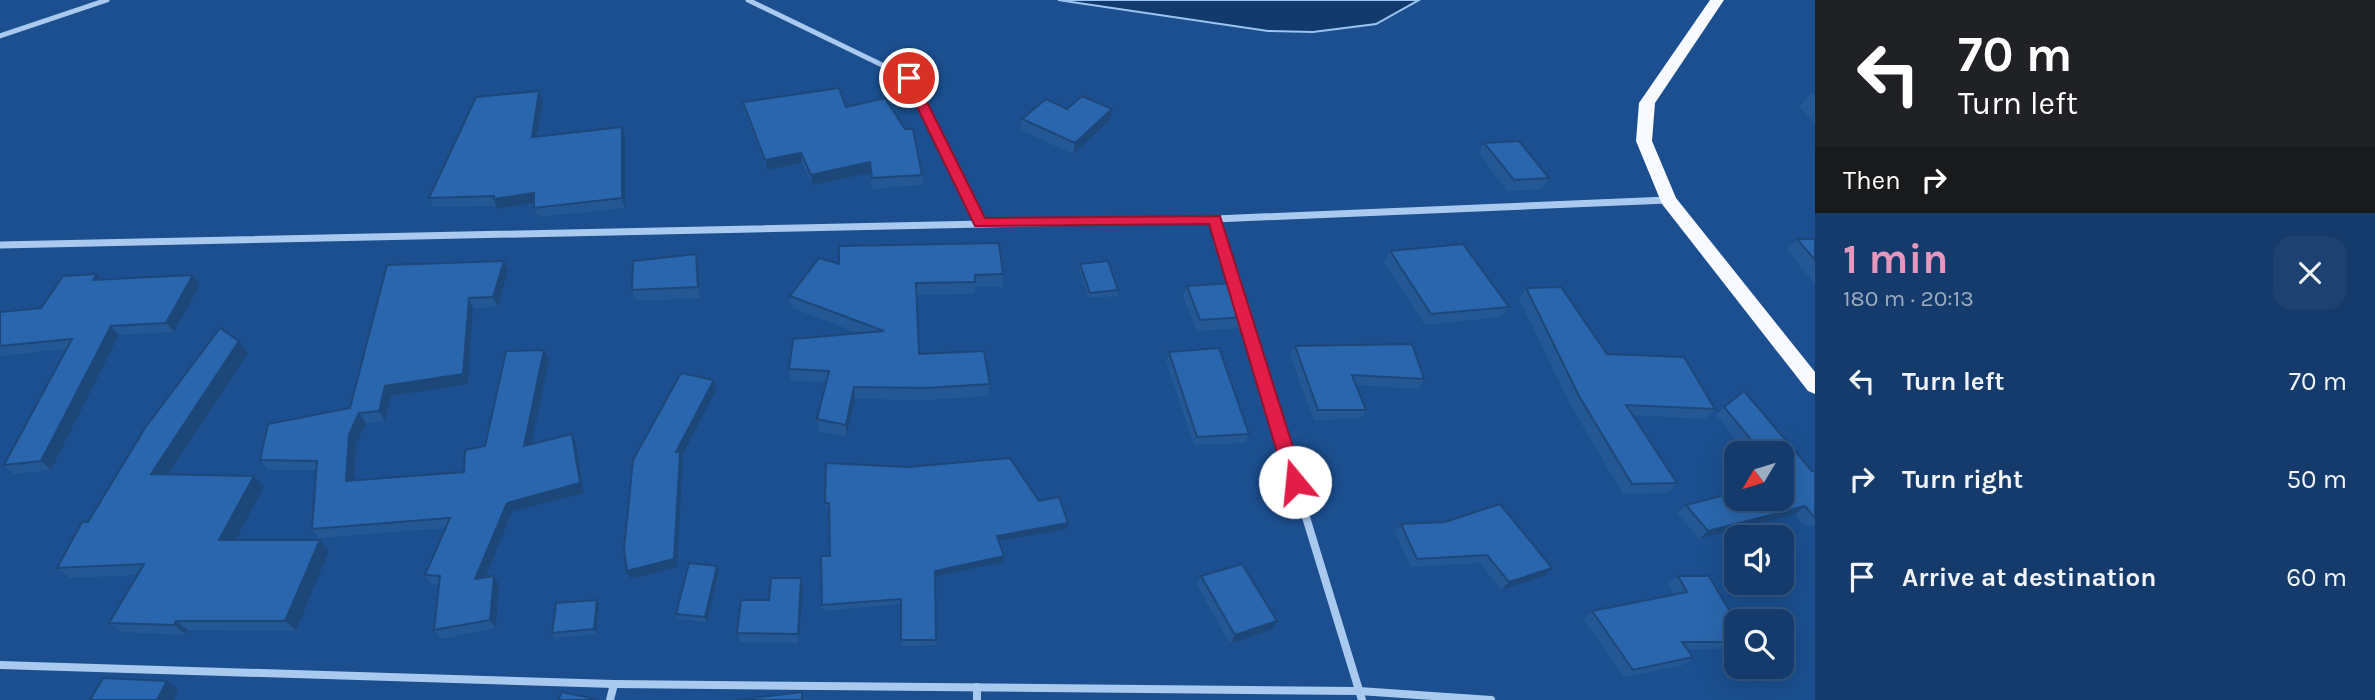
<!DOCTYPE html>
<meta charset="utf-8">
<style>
body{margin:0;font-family:Karla,sans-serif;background:#1d4271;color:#f1f3f6;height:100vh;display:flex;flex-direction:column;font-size:26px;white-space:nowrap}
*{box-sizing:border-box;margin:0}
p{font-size:23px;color:#9dadc1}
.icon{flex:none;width:38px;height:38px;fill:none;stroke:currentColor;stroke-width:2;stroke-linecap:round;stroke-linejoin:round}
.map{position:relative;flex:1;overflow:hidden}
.sheet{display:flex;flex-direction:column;background:#143b6b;width:560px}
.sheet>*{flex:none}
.banner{background:#202124;color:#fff;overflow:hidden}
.needle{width:46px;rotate:232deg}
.tools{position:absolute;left:1724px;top:441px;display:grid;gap:14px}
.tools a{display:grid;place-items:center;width:70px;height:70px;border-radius:14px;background:#143b6b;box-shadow:0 7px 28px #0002,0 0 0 2px #33557e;font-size:35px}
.pin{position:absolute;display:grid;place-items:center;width:60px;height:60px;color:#fff;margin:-30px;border:4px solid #fff;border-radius:50%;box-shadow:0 2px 7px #0007}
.me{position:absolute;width:77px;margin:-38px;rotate:343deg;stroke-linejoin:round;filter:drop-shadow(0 0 5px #0008)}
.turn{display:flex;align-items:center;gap:24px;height:147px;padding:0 28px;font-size:32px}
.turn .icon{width:91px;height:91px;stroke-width:2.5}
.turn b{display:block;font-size:49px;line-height:60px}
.then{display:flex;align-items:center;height:66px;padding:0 28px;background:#0003;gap:14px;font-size:26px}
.round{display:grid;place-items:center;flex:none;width:74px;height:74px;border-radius:21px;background:#1d4271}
.headline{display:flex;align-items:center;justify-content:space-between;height:119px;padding:0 28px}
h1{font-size:42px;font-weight:700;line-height:52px;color:#e797bd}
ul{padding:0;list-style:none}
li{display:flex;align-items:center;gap:21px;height:98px;padding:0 28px}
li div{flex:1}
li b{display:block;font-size:26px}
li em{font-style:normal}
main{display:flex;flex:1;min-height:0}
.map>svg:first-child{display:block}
.water{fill:#123a6d;stroke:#9cc4f0;stroke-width:2}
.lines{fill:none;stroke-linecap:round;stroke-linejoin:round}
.minor-far2{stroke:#a9c9ee;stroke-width:5}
.minor-far1{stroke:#a9c9ee;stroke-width:7}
.minor{stroke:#a9c9ee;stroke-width:8}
.trunk{fill:#f8faff;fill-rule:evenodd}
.wall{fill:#245895}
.shaded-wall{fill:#1d4779}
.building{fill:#2a66ad;stroke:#1d4779;stroke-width:2}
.route{fill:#e11d48;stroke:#92132f;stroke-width:2}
</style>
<main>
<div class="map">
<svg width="1815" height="700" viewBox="0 0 1815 700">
<rect width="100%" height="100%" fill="#1b4f8f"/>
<polygon class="water" points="1058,0 1419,0 1376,24 1313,32 1268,31"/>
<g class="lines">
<g class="minor-far2">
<polyline points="748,0 909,78 963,187"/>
<polyline points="0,36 107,0"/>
</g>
<g class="minor-far1">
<polyline points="962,186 980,223"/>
<polyline points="1215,219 1276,417"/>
<polyline points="0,245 1215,219 1668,200"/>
</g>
<g class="minor">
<polyline points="1275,416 1362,700"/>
<polyline points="0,665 614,684 1359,691 1491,700"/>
<polyline points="977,687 977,700"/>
<polyline points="610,700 614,684"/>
</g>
<polygon class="trunk" points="1710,0 1724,0 1655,103 1652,141 1676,198 1815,372 1815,394 1808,391 1662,204 1636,141 1639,103"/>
</g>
<g class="wall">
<polygon points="539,91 543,101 537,137 625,137 625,208 538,217 534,208 534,204 497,209 496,206 434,207 429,198"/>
<polygon points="1810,94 1815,94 1815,124 1799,107"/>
<polygon points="743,102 846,107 922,175 922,185 872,189 870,173 812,185 802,163 767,170 745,112"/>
<polygon points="1112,109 1110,120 1073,154 1021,130 1022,119"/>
<polygon points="1484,143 1549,178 1542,189 1507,191 1479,154"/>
<polygon points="1797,239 1815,239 1815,284 1787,250"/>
<polygon points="1390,251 1509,307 1501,317 1425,325 1384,262"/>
<polygon points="696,254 698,265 700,298 636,301 632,290"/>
<polygon points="504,261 508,271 498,307 473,308 468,384 391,396 385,421 366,423 356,445 354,481 464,472 485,446 549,360 531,444 572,434 576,444 584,493 512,512 485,577 494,576 499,585 496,628 441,639 434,630 439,584 431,584 425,575 446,528 319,538 312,529 316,470 268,470 260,460 350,408"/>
<polygon points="839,264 1003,274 1002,287 975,287 974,294 916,295 919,354 990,384 988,396 926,400 855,399 846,437 818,431 817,419 826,382 791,381 789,369 858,333 792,308 790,296"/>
<polygon points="1080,264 1118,290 1117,296 1089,298 1079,270"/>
<polygon points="102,280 200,285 174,332 119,335 51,470 14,474 4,465 66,349 0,356 0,312 41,308"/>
<polygon points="1187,286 1246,317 1241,328 1197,331 1183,297"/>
<polygon points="1526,288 1607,354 1715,409 1705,419 1633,415 1677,483 1667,493 1623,494 1571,406 1519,299"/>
<polygon points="1295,346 1424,379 1419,389 1356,385 1366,410 1360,419 1314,420 1290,356"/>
<polygon points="1169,352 1249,434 1245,443 1194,445 1166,361"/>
<polygon points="248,353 169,474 254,476 264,487 236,540 320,540 329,551 296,631 188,630 186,635 122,632 109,623 137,575 70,578 57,568"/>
<polygon points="1724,407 1812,471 1815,471 1815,525 1805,526 1795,514 1699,539 1677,513 1686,505 1782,499 1782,453 1747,453 1716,415"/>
<polygon points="1039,501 1067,529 999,542 1004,556 1003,562 936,577 936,645 901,646 901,604 823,611 822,605 830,556 829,510 825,510 825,503"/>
<polygon points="1445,522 1544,576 1501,590 1480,563 1411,567 1395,532 1401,524"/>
<polygon points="717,566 719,571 707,622 677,619 676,614"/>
<polygon points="1201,576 1271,630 1230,644 1197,585"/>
<polygon points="1678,576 1736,622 1736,649 1687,649 1693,657 1683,665 1624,677 1583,619 1592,611 1674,595 1668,584"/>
<polygon points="803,588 799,643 740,642 737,633 769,600"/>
<polygon points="599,604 596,634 555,638 552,633"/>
</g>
<g class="shaded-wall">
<polygon points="539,91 543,101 535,147 532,137"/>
<polygon points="1112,109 1110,120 1073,154 1075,143"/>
<polygon points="622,127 625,137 625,208 622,198"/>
<polygon points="801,153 802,163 767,170 765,160"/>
<polygon points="870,162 870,173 812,185 811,175"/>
<polygon points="534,193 537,203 497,209 494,199"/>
<polygon points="696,254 698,265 700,298 698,287"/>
<polygon points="504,261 508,271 498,307 493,297"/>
<polygon points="97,274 105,284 93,280"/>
<polygon points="193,275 200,285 174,332 166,323"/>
<polygon points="469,298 473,308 468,384 391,396 385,421 379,411 385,386"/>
<polygon points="111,326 119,335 51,470 41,461"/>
<polygon points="239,341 248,353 162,484 151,474"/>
<polygon points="544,350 549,360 529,456 524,446"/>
<polygon points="714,380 716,390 682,456 683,461 677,567 631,579 627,571 676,452"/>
<polygon points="854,387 855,399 846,437 846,425"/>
<polygon points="359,413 366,423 356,445 354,491 346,481 349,435"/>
<polygon points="572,434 576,444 584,493 512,512 481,588 475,579 507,503"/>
<polygon points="254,476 264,487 230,551 219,540"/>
<polygon points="1805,506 1795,514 1699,539 1708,531"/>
<polygon points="1068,523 1067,529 996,542 997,536"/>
<polygon points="320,540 329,551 296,631 285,621"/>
<polygon points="1004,556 1003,562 935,577 935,571"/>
<polygon points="717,566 719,571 707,622 705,617"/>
<polygon points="1552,568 1544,576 1501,590 1509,582"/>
<polygon points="494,576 499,585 496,628 490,620"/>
<polygon points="801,578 803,588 799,643 798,634"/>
<polygon points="597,600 599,604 596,634 594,629"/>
<polygon points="176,621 188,630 186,635 174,625"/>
<polygon points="1277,621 1271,630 1230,644 1235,635"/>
<polygon points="167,681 179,690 174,700 157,700"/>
</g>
<g class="building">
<polygon points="839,88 846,107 885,98 905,129 913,129 922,175 872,178 870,162 811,175 801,153 765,160 743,102"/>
<polygon points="539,91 532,137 622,127 622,198 534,208 534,193 494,199 494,196 429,198 476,97"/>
<polygon points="1082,96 1112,109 1075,143 1022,119 1046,99 1067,109"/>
<polygon points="1519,141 1549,178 1514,180 1484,143"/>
<polygon points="1797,239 1815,239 1815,260"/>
<polygon points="999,243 1003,274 975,275 975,282 916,283 919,354 984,351 990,384 926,388 854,387 846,425 817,419 829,371 789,369 793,339 884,331 790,296 819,258 839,264 839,246"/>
<polygon points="1463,244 1509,307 1431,314 1390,251"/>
<polygon points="696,254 698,287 632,290 633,261"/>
<polygon points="504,261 493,297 469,298 463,374 385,386 379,411 359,413 349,435 346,481 464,472 465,450 485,446 506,351 544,350 524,446 572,434 580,483 507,503 475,579 494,576 490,620 434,630 440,576 425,575 450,518 312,529 317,461 260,460 268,424 350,408 387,265"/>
<polygon points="1108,261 1118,290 1090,293 1080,264"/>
<polygon points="97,274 93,280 193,275 166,323 111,326 41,461 4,465 72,339 0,346 0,312 41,308 63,276"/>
<polygon points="1231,283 1246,317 1200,320 1187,286"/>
<polygon points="1561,287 1607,354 1684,357 1715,409 1626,405 1677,483 1632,484 1579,396 1526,288"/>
<polygon points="220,328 239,341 151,474 254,476 219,540 320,540 285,621 176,621 174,625 109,623 144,564 57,568 82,522 88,522 145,428"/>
<polygon points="1412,344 1424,379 1352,375 1366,410 1318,410 1295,346"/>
<polygon points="1219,348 1249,434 1197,437 1169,352"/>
<polygon points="681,373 714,380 676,452 680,452 674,559 627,571 624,549 633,460"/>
<polygon points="1744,391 1812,471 1815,471 1815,518 1805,506 1708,531 1686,505 1736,492 1736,499 1782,499 1782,481 1784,480 1782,477 1782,453 1762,453 1724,407"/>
<polygon points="1010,458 1039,501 1059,497 1068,523 997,536 1004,556 935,571 936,640 901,640 901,599 822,605 821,556 830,556 829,503 825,503 826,463 908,467"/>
<polygon points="1500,504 1552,568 1509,582 1487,555 1417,559 1401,524 1445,522"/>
<polygon points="689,563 717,566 705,617 676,614"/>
<polygon points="1242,564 1277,621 1235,635 1201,576"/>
<polygon points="1678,576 1709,576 1736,622 1736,642 1682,642 1693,657 1633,670 1592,611 1687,592"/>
<polygon points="771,578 801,578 798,634 737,633 741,600 769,600"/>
<polygon points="597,600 594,629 552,633 556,603"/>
<polygon points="103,678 167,681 157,700 90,700"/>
<polygon points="562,692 595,699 594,700 558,700"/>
<polygon points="802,692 802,700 736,700"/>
</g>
<polygon class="route" points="909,75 915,78 985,218 1220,216 1304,482 1301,487 1295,489 1289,487 1286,482 1209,224 975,226 903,78"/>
</svg>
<div class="tools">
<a><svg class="needle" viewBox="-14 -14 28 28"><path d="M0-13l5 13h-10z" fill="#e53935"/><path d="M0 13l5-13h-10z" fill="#9dadc1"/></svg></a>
<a><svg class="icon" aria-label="sound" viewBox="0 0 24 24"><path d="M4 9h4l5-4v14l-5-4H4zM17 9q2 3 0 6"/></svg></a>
<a><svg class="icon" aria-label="search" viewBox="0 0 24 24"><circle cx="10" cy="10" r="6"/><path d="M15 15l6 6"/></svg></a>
</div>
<div class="pin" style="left:909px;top:78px;background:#d93025"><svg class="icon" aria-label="arrive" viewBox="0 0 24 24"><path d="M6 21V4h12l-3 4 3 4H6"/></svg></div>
<svg class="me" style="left:1295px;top:482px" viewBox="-20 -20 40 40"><circle r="19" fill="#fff"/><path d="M0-13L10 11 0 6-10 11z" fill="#e11d48"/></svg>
</div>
<section class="sheet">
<div class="banner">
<div class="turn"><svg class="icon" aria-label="left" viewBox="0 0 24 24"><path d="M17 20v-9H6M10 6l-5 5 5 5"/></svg><div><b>70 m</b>Turn left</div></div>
<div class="then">Then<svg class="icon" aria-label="right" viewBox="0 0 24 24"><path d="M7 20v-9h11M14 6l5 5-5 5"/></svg></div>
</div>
<div class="headline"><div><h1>1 min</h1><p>180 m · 20:13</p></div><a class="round"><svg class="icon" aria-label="close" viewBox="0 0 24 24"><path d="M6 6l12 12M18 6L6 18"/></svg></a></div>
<ul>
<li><svg class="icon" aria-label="left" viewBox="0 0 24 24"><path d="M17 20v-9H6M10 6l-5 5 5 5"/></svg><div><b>Turn left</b></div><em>70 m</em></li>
<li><svg class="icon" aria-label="right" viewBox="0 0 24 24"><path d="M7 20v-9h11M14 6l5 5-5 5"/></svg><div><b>Turn right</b></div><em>50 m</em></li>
<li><svg class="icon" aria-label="arrive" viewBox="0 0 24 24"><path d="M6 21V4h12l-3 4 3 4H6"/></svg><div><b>Arrive at destination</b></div><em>60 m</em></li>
</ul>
</section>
</main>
